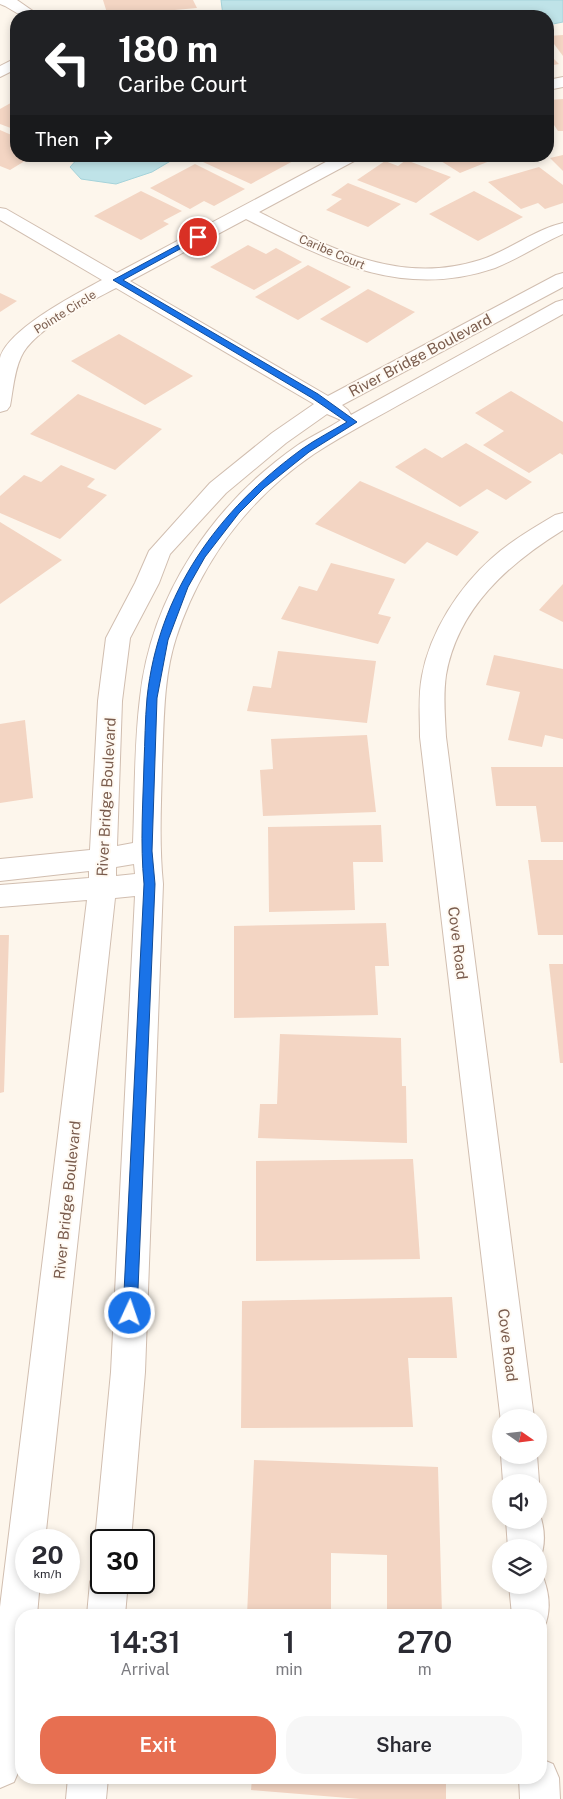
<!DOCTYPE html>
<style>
body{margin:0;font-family:"Public Sans",sans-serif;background:#f7f7f7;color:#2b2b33;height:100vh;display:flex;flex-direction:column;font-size:19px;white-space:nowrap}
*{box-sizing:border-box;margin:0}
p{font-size:16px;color:#7c7c81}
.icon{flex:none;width:28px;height:28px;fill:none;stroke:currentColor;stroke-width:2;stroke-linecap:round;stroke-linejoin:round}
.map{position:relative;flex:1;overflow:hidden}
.drawer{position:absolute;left:15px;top:1609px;width:532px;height:175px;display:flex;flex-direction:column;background:#fff;border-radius:20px;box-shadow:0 2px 8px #0003}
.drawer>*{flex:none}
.banner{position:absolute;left:10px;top:10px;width:544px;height:152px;border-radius:20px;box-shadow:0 2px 8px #0003;background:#202124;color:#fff;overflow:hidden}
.needle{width:32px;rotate:104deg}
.fabs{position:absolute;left:492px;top:1409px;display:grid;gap:10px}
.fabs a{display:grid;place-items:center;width:55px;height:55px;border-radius:50%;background:#fff;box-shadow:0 2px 8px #0003;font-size:25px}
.speed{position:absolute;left:15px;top:1529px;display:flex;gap:10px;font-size:25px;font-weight:700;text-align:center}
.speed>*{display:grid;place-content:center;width:65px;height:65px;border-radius:50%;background:#fff;box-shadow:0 2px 8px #0003;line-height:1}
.speed small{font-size:12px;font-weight:400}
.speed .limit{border:2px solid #111;border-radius:8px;background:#fff;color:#111}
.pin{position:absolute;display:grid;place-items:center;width:42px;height:42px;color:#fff;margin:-21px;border:2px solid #fff;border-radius:50%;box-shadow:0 1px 5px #0007}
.me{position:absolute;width:55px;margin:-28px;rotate:3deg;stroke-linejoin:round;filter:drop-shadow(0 0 4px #0008)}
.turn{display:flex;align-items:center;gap:18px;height:105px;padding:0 25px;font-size:22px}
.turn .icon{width:65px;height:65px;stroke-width:2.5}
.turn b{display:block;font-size:35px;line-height:42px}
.then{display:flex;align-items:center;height:48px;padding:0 25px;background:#0003;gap:10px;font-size:19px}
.eta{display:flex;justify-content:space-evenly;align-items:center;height:85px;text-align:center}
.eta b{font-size:30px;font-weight:600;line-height:35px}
.primary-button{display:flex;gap:10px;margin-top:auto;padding:10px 25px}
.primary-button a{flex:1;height:58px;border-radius:20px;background:#e76f51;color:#fff;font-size:20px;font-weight:600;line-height:58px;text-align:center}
.primary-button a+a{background:#f7f7f7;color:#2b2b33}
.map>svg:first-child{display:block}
.water{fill:#bfe3e8;stroke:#a5d3da}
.building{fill:#f3d5c3}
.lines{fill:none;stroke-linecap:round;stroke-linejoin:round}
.minor-casing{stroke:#d1beb0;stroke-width:2}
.minor{fill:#fff;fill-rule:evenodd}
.route{fill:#1a73e8;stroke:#114b97}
.labels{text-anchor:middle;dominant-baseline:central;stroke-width:4;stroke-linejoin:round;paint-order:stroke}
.far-street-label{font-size:12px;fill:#7a5c4d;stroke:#fffaf3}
.street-label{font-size:15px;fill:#7a5c4d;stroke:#fffaf3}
</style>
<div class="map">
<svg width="563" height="1799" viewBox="0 0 563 1799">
<rect width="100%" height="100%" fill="#fdf6ec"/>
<g class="water">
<polygon points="221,0 563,0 563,22 548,25 548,16 223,16"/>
<polygon points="80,156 179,156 152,172 116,184 81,179 70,167"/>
</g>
<g class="building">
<polygon points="103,0 193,0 197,8 108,16"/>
<polygon points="563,35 563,56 548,36"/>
<polygon points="548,53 559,64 548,66"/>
<polygon points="563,99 563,131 558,131 548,116 548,100"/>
<polygon points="16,100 16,130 0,124 0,109"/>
<polygon points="0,130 16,137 16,156 33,156 10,170 0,166"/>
<polygon points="563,155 563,171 550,158"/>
<polygon points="213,156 286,156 295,160 251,184 203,162"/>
<polygon points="433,156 502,156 460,173"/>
<polygon points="406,160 451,177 416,203 357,180 385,161 398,166"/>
<polygon points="195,164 245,189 214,206 204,201 190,209 150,188"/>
<polygon points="539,167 563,185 563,203 545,209 538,203 521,209 488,182"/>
<polygon points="348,183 401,204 368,227 326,210 342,199 331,195"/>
<polygon points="141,191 182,211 163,221 169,224 141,240 94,216"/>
<polygon points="474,191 523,217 478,241 429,214"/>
<polygon points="248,245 266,254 276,248 302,262 254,290 210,267"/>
<polygon points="308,265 351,287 298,320 255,297"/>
<polygon points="368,289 415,312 367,343 320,319"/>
<polygon points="0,293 17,301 0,312"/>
<polygon points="119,334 193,376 145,405 71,361"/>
<polygon points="511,391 563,422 563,455 560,453 529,473 483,445 504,431 475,413"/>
<polygon points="78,394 162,429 115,470 30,434"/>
<polygon points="466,443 532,482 506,500 487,489 460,507 395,467 425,448 442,458"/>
<polygon points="61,465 95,479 87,487 107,495 60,539 0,513 0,496 24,475 41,482"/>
<polygon points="360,481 479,532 457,556 427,542 405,564 315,524"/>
<polygon points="0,522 62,560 0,604"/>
<polygon points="331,563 395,579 378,614 391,617 378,644 281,619 299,586 317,591"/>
<polygon points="563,584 563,622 539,610"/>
<polygon points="278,651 376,661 367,723 247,711 253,686 271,688"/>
<polygon points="494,655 563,669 563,739 545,735 542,747 508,740 520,692 486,685"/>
<polygon points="25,720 33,798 0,803 0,724"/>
<polygon points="367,735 376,812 263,816 260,770 273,769 271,739"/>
<polygon points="491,767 563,767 563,842 541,842 536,806 496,806"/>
<polygon points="381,825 383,862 353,862 355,910 269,912 268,827"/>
<polygon points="528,860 563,860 563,935 538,935"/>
<polygon points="386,923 389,966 375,966 378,1015 234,1018 234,926"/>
<polygon points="0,935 9,935 4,1092 0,1093"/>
<polygon points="549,964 563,964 563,1063 560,1063"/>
<polygon points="280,1034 401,1038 402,1086 406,1086 407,1143 258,1138 260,1104 277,1104"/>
<polygon points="413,1159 420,1259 256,1261 256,1161"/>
<polygon points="452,1297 457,1358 408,1358 413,1427 241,1428 242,1301"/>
<polygon points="254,1460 438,1467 442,1615 387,1615 387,1555 331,1553 331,1615 247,1615"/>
<polygon points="252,1778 446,1778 446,1799 360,1799 251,1790"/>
</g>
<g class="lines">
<defs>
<g id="minor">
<polygon points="0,0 17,0 40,16 22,16 5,6 0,4"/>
<polygon points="16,58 16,69 0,77 0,66"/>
<polygon points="563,77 563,87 548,90 548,80"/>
<path d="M337 156H358L356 160 259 212C330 248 398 286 480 260 509 251 533 230 563 223V234C540 244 518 259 495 268 402 300 327 260 246 219L130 281 328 396 556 275 563 273V287L342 405 348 410 351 415 556 302 563 300V314C514 341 464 369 415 396 381 415 346 433 314 454 248 499 201 562 176 638 163 678 164 724 162 765 161 805 159 844 163 884L145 1372 131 1540H101V1553L95 1540 111 1372 135 896 115 898 45 1540H26V1582H40L37 1615H21L20 1768 14 1782 0 1788V1607L87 900 0 907V885L89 878V871L0 881V859L90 850 98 701 106 638 135 583 149 551 210 483 272 433 314 404 116 288C89 302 33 330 21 357 14 372 13 390 10 406L7 410 0 412C0 397 0 373 0 358 8 329 76 294 102 280L0 220V208L6 209 117 273ZM327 414 341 420C327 429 312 436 298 445 213 504 151 595 140 698 134 746 135 795 133 843L117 846 122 701 130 638 159 583 170 554 226 493 286 443ZM134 864 135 874 116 876V867Z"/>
<path d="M563 513V530C508 564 458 608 446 675 443 696 445 716 446 737L534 1418H501V1422L420 737C420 716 418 696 422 676 430 632 459 587 492 558 511 541 533 528 555 515Z"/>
<polygon points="501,1455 537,1455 539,1482 503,1482"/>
<path d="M539 1512C545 1528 546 1546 539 1561V1548H508L506 1520H539Z"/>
<polygon points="101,1567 101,1582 128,1582 125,1615 87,1615 90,1582 96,1569"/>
<path d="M539 1571 541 1572C549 1590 552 1610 544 1628L541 1630V1615H512L509 1585H539Z"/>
<polygon points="541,1759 553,1764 559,1778 560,1799 520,1799 519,1778 541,1778"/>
<polygon points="68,1778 108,1778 106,1799 66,1799"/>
</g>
</defs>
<use href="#minor" class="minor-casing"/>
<use href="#minor" class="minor"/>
</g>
<path class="route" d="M195 236 202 237 123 280 318 394 357 422 309 452 264 488 239 513 205 557 188 587 168 640 157 698 152 851 155 884 137 1313 135 1318 130 1320 125 1318 123 1313 144 884C140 843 143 803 144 763 145 741 145 720 147 698 158 593 218 510 302 449 316 439 332 431 347 422L312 398 113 280Z"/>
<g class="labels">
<g class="far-street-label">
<text transform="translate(332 252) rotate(23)">Caribe Court</text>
<text transform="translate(65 312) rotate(-32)">Pointe Circle</text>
</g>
<g class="street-label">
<text transform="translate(420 355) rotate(-28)">River Bridge Boulevard</text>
<text transform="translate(106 797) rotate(-87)">River Bridge Boulevard</text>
<text transform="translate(458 943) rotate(83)">Cove Road</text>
<text transform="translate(67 1200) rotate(-84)">River Bridge Boulevard</text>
<text transform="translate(508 1345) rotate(83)">Cove Road</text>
</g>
</g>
</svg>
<div class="fabs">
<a><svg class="needle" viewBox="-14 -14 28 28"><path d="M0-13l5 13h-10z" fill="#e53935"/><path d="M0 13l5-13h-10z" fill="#7c7c81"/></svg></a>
<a><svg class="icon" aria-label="sound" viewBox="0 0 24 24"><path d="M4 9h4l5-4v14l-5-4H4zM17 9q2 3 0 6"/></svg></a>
<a><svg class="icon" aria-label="layers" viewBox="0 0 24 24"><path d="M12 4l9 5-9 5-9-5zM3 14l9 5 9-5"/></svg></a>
</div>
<div class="speed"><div>20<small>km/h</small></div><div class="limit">30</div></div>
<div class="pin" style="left:198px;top:237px;background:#d93025"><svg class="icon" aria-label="arrive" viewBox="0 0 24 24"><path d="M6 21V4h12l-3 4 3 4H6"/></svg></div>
<svg class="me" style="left:130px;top:1313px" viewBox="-20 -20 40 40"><circle r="17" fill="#1a73e8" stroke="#fff" stroke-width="3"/><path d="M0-11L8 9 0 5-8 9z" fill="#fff"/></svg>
<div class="banner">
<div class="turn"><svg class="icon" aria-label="left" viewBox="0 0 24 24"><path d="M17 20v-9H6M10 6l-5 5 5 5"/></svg><div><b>180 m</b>Caribe Court</div></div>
<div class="then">Then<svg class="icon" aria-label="right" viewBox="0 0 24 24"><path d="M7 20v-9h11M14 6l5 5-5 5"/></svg></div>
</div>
<section class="drawer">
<div class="eta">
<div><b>14:31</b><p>Arrival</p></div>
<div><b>1</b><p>min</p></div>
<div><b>270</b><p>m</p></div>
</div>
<div class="primary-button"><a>Exit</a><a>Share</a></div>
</section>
</div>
